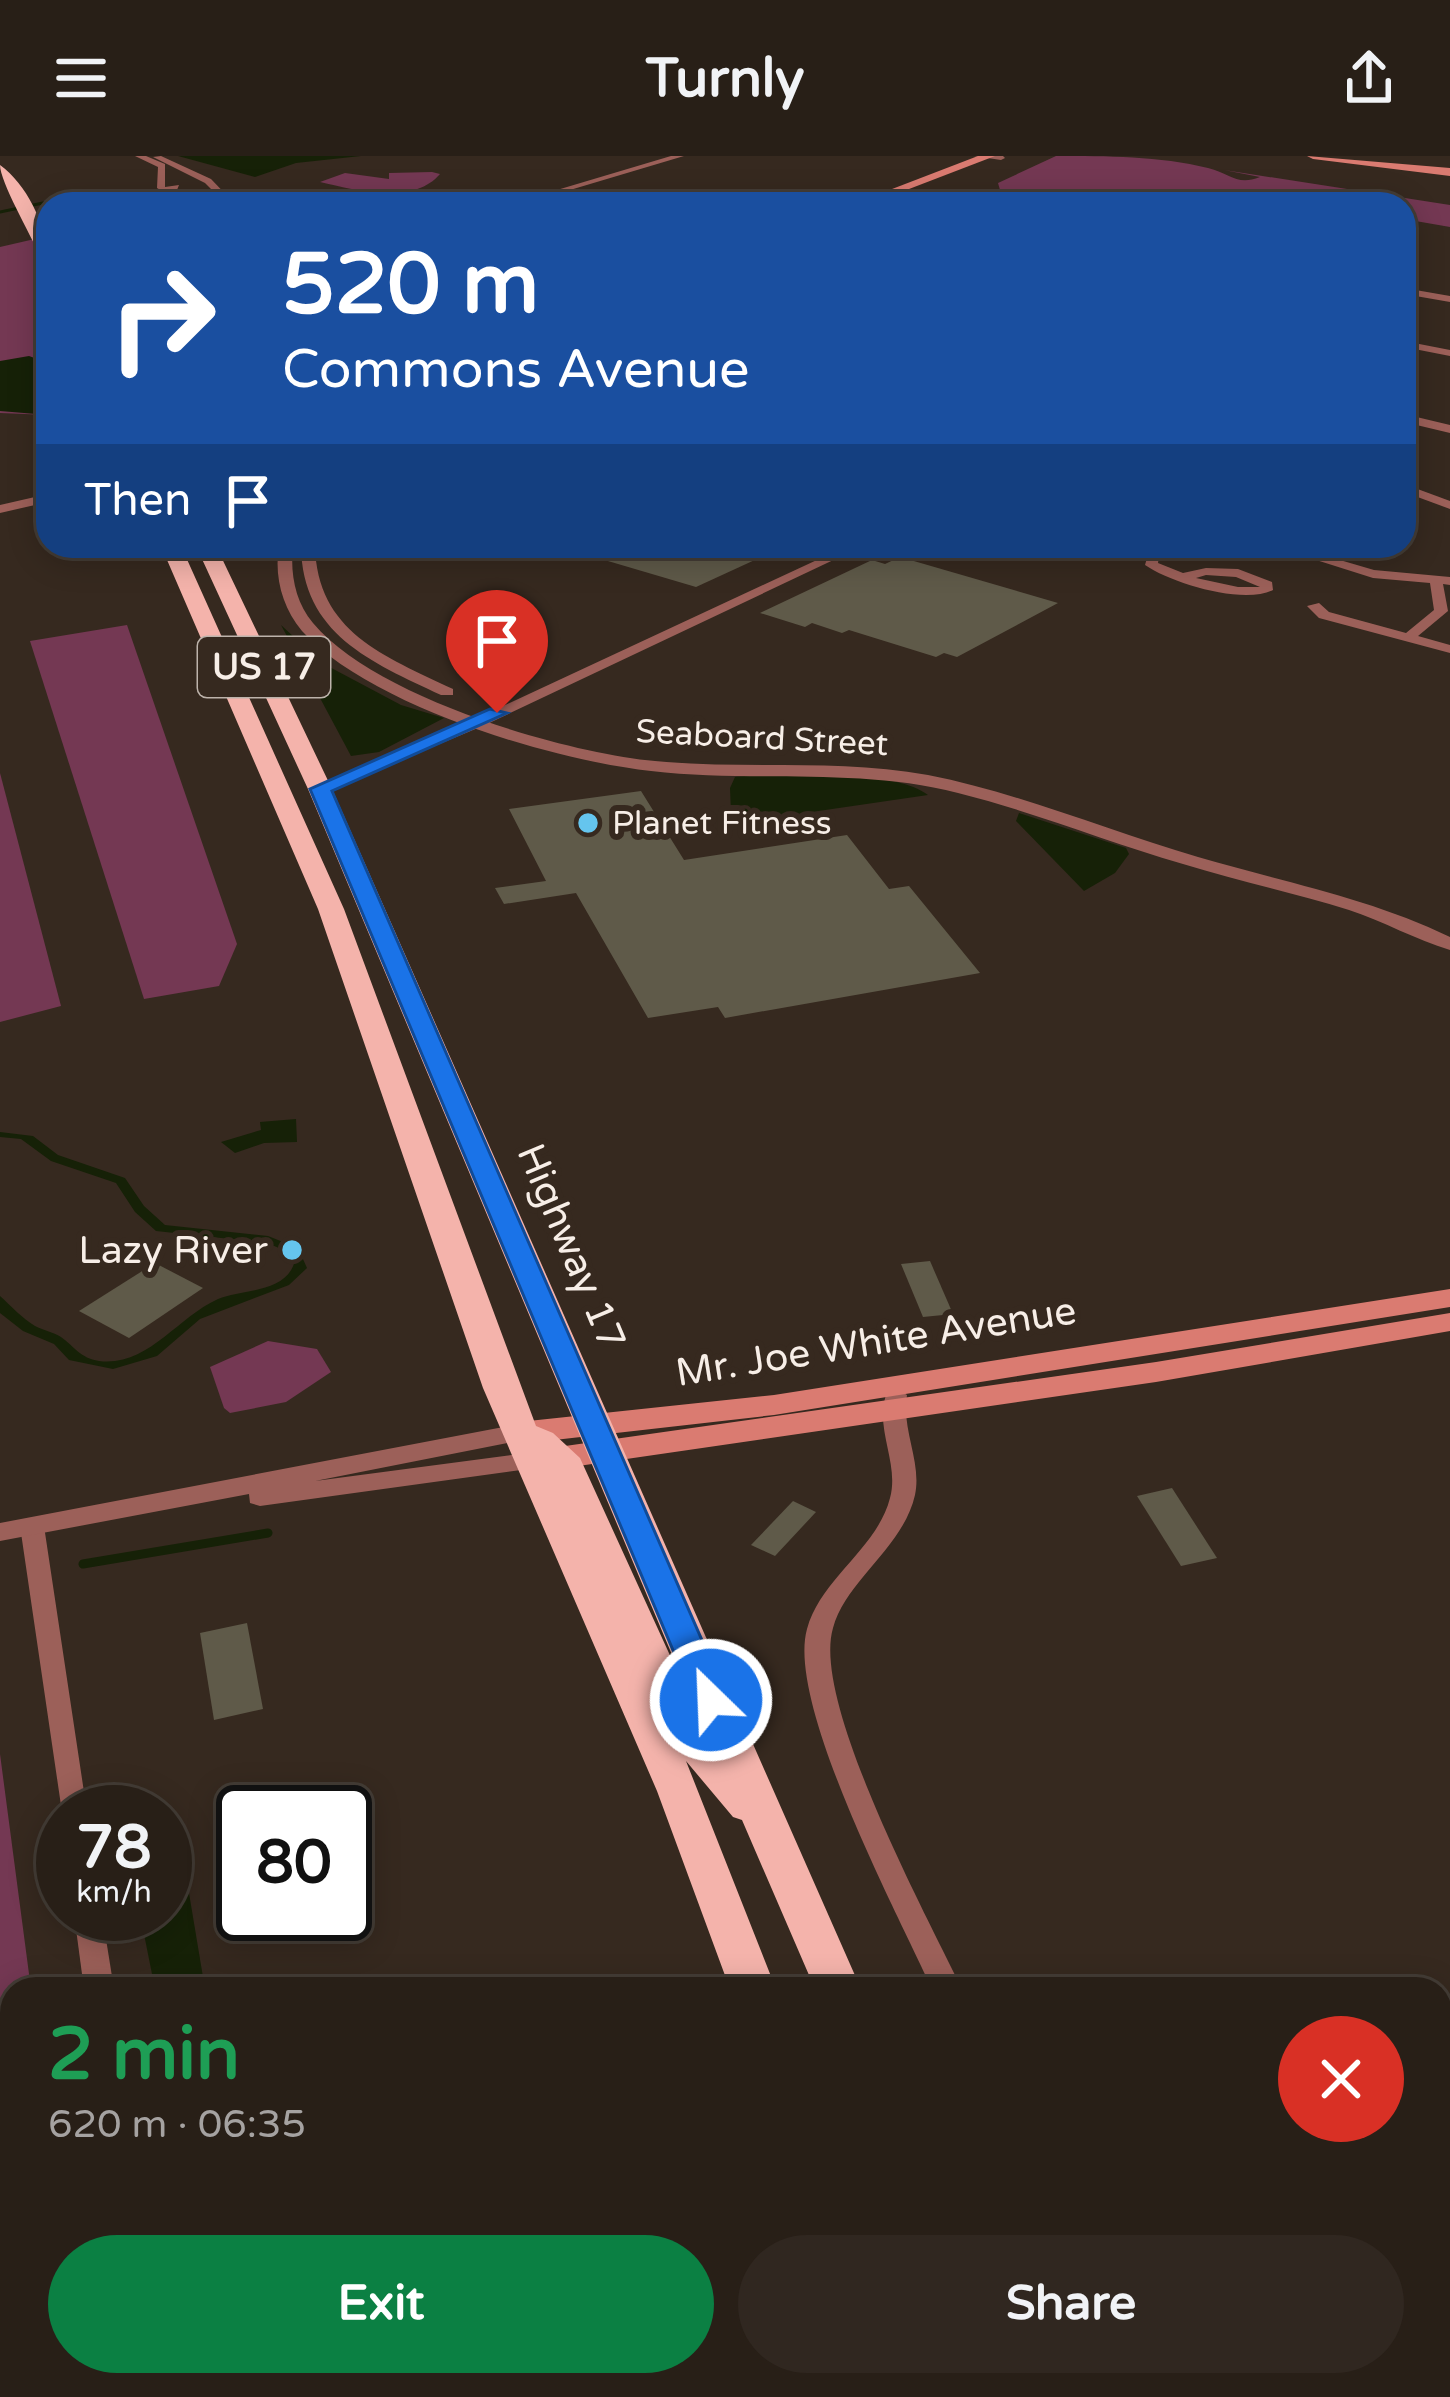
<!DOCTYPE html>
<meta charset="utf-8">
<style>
body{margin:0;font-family:"Varela Round",sans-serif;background:#302720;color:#f1f3f6;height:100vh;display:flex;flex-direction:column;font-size:45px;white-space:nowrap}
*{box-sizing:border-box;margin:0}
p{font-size:39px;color:#a5a2a1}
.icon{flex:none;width:66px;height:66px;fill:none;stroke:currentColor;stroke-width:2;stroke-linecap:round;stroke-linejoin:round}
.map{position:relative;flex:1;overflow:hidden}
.side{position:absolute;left:0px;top:1821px;width:1452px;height:420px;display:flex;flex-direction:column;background:#281f17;border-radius:36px 36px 0 0;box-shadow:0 6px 30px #0003,0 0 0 3px #443d36}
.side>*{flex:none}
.top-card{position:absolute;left:36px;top:36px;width:1380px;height:366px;border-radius:36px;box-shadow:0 6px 30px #0003,0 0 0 3px #443d36;background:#1a4fa0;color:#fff;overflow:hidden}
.speed{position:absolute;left:36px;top:1629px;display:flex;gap:24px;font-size:60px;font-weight:700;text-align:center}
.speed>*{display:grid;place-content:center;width:156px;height:156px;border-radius:50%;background:#281f17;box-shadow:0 6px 30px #0003,0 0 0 3px #443d36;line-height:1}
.speed small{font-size:30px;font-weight:400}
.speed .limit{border:6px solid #111;border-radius:18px;background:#fff;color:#111}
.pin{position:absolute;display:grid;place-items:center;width:102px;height:102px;color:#fff;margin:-123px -51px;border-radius:50% 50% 50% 0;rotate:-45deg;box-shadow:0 0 12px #0007}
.pin .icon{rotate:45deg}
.me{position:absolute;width:132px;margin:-66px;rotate:336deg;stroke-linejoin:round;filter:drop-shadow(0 0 9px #0008)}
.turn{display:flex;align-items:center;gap:42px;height:252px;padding:0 48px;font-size:54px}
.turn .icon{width:156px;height:156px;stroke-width:2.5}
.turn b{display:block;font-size:84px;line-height:102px}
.then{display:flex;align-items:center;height:114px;padding:0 48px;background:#0003;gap:24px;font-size:45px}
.round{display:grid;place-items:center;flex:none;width:126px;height:126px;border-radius:63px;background:#302720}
.summary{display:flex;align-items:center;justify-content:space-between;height:204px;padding:0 48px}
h1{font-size:72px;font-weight:800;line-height:90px;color:#1e9e55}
.cta{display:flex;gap:24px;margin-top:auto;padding:24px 48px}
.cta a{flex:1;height:138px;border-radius:72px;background:#0b8043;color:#fff;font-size:48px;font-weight:800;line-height:138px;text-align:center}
.cta a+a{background:#302720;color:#f1f3f6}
header{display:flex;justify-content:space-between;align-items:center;height:156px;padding:0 48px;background:#281f17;font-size:54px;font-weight:800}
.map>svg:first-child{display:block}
.green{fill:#743853}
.water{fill:#162107}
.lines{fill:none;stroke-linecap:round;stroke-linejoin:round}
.stream-far1{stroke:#162107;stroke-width:3}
.stream{stroke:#162107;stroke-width:9}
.building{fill:#5f5a49}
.minor{fill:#9c6059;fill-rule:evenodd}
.tertiary{fill:#9c6059;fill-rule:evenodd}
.secondary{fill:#da7b71;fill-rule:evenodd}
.trunk{fill:#f4b3ab;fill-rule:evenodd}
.route{fill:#1a73e8;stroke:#114b97;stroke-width:3}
.poi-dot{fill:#65c5ee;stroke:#36291f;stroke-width:4.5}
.labels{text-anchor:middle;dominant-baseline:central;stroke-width:12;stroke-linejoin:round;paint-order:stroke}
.far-street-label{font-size:33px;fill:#f7eee7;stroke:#36291f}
.far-poi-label{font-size:33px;fill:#f7eee7;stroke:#36291f;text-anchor:start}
.shield{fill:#36291f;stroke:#bdb3ab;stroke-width:3}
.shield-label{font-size:36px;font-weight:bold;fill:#f7eee7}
.street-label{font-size:39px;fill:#f7eee7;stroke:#36291f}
.poi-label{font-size:39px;fill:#f7eee7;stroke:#36291f;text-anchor:end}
</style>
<header><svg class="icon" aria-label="menu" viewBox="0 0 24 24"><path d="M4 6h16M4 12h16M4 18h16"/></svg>Turnly<svg class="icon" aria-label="share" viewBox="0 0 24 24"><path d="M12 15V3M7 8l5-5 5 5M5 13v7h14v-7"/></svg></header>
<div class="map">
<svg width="1450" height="2241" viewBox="0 0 1450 2241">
<rect width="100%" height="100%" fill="#36291f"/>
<g class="green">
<path d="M1056 0C1106 0 1160 0 1208 12 1231 18 1237 30 1260 21L1224 14 1450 49V71L1404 63V48H1319L1241 33 1206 48H1079L1027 43 1000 34 998 27Z"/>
<path d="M432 16 440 18C413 50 355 34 320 26L345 17 389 23V17Z"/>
<polygon points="39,82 48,116 48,259 0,257 0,91"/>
<polygon points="127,469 237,788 219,830 144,843 30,485"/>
<polygon points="0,617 61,850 0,866"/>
<polygon points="268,1185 317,1193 331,1216 286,1246 230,1257 224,1252 210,1211"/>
<polygon points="0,1598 31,1833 12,1833 12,1872 0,1875"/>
</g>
<g class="water">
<polygon points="178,0 361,0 296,7 255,21"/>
<polygon points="29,200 48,207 48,259 0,255 0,205"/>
<polygon points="281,469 322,507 401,549 444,562 379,596 351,600"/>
<path d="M763 618C805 620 896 614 928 639L744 666 731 656 730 632 735 621Z"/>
<polygon points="1019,657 1126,692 1129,698 1115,717 1084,735 1016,665"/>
<polygon points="296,963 297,986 264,987 235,997 221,986 261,974 260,966"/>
<path d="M0 976 33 980 58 999 125 1022 144 1050 165 1069 268 1080 298 1092 307 1112 289 1129 200 1163 157 1200 113 1213 69 1204 54 1188 23 1175 0 1157V1140C11 1150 23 1163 35 1170 43 1174 53 1176 61 1181 75 1191 80 1202 99 1205 148 1211 176 1162 218 1143 243 1133 288 1137 295 1104L291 1097 267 1087 156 1075 135 1056 116 1027 51 1005 21 983 0 981Z"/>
<polygon points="188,1731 205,1833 155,1833 140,1758 165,1758 165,1738"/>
</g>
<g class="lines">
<polyline class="stream-far1" points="0,56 76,40"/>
<polyline class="stream" points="83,1408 268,1377"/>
</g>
<g class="building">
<polygon points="575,390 785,390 696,431 574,395"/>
<polygon points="900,401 1058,447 957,501 944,497 936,501 849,474 842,477 812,467 805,471 760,457 872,404 885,408"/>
<polygon points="641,635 684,704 847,679 889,733 909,730 980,817 725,862 718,851 648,862 576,737 504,748 495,732 546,725 509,653"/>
<polygon points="930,1105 953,1158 923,1161 901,1108"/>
<polygon points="155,1107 203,1132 129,1182 79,1155"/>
<polygon points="1172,1332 1217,1402 1181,1410 1137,1340"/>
<polygon points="793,1345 816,1356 775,1400 751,1389"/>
<polygon points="247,1467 263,1553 214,1564 200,1477"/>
</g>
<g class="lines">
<g class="minor">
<polygon points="135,0 146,0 165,8 165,31 179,29 177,34 222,48 208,48 171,37 151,48 140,48 162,35 157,32 158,11"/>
<polygon points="161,0 211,23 235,48 226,48 205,27 153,1"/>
<polygon points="671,0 684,0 523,48 510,48"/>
<polygon points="974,0 1003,0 1005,2 1001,4"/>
<polygon points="1404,132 1450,140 1450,146 1404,138"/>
<polygon points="1404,185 1450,194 1450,200 1404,191"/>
<polygon points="1404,328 1450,345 1450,353 1404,336"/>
<polygon points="847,390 863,390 485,569 325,636 320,638 312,633 475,563"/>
<path d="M1158 390H1173L1159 400 1158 407 1183 417 1206 412 1238 413 1272 426 1273 434C1243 449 1171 427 1145 409L1149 395ZM1206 419 1236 421 1260 431H1238L1196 422Z"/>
<polygon points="1272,390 1292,390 1374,414 1450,421 1450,429 1443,428 1448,455 1418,480 1450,489 1450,497 1319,462 1307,450 1319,447 1329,456 1406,477 1434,454 1430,427 1373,422"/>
<path d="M896 1232 907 1239C901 1273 922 1306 915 1339 903 1392 846 1424 833 1472 811 1546 927 1760 962 1833H932C898 1758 786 1548 807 1473 821 1422 877 1393 890 1342 900 1306 872 1269 888 1234Z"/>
<polygon points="32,1362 40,1364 44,1370 87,1656 63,1656 63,1663 20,1370 24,1364"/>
<polygon points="74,1758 102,1758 114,1833 84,1833"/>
<polygon points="137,2229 171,2229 173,2241 139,2241"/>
<polygon points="1122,2229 1157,2229 1162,2241 1127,2241"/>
</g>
<g class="tertiary">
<polygon points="1404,258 1450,269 1450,277 1404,266"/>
<polygon points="48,338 48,346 0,357 0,349"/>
<path d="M279 390H293C290 417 295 446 313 467 375 541 561 596 655 605 746 614 837 602 928 619 1020 637 1108 675 1198 701 1283 726 1370 742 1450 781V794C1416 784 1383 765 1349 754 1294 737 1238 725 1183 708 1107 686 1034 656 958 637 856 611 754 627 651 615 552 604 370 550 302 475 282 451 274 420 279 390Z"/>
<path d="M301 390H315C317 476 384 500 453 533V539H441C371 506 302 478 301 390Z"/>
<polygon points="519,1268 528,1271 532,1277 528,1283 315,1325 534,1296 543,1299 547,1305 543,1311 260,1350 250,1347 249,1338 0,1385 0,1367"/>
</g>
<g class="secondary">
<polygon points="978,0 995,0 870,48 853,48"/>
<polygon points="1307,0 1450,12 1450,20 1313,3"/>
<polygon points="1450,1133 1450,1151 774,1259 519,1288 507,1285 503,1277 507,1269 519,1266 774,1239"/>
<polygon points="1450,1157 1450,1175 1156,1226 537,1316 525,1313 520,1305 525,1297 537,1294 1156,1206"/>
</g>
<g class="trunk">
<path d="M0 9C28 29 48 73 48 106L41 102C32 81 0 26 0 9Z"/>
<polygon points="161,390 181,390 344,753 536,1270 553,1277 580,1302 699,1563 308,633 196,390 216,390 332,633 861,1833 815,1833 742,1664 733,1661 686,1605 776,1833 730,1833 657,1635 483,1232 318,753"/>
<polygon points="882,2229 936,2229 940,2241 886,2241"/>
<polygon points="986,2229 1040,2229 1045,2241 991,2241"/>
</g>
</g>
<polygon class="route" points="490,553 507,557 332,635 728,1544 723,1553 711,1557 699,1553 694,1544 310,633"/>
<g class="poi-dot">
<circle cx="588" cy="667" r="12"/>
<circle cx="292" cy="1094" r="12"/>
</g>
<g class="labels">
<g class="far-street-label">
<text transform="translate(762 582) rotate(3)">Seaboard Street</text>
</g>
<g class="far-poi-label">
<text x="612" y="667">Planet Fitness</text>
</g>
<rect class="shield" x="198" y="481" width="132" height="60" rx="9"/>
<g class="shield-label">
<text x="264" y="511">US 17</text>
</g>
<g class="street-label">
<text transform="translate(571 1091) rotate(67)">Highway 17</text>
<text transform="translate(876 1186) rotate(-9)">Mr. Joe White Avenue</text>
</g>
<g class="poi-label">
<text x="268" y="1094">Lazy River</text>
</g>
</g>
</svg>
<div class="speed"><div>78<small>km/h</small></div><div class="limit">80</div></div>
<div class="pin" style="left:497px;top:557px;background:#d93025"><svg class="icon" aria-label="arrive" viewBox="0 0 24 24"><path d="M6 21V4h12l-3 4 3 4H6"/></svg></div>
<svg class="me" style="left:711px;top:1544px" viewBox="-20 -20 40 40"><circle r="17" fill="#1a73e8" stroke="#fff" stroke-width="3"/><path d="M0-11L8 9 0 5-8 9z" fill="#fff"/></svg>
<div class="top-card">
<div class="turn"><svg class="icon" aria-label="right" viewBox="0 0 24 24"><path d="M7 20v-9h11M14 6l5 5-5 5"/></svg><div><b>520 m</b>Commons Avenue</div></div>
<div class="then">Then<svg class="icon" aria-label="arrive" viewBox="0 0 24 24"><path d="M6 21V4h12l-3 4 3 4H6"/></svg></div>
</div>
<section class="side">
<div class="summary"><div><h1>2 min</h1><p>620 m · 06:35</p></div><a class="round" style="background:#d93025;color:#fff"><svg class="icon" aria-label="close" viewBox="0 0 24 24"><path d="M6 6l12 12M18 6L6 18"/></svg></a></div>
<div class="cta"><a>Exit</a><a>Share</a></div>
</section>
</div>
